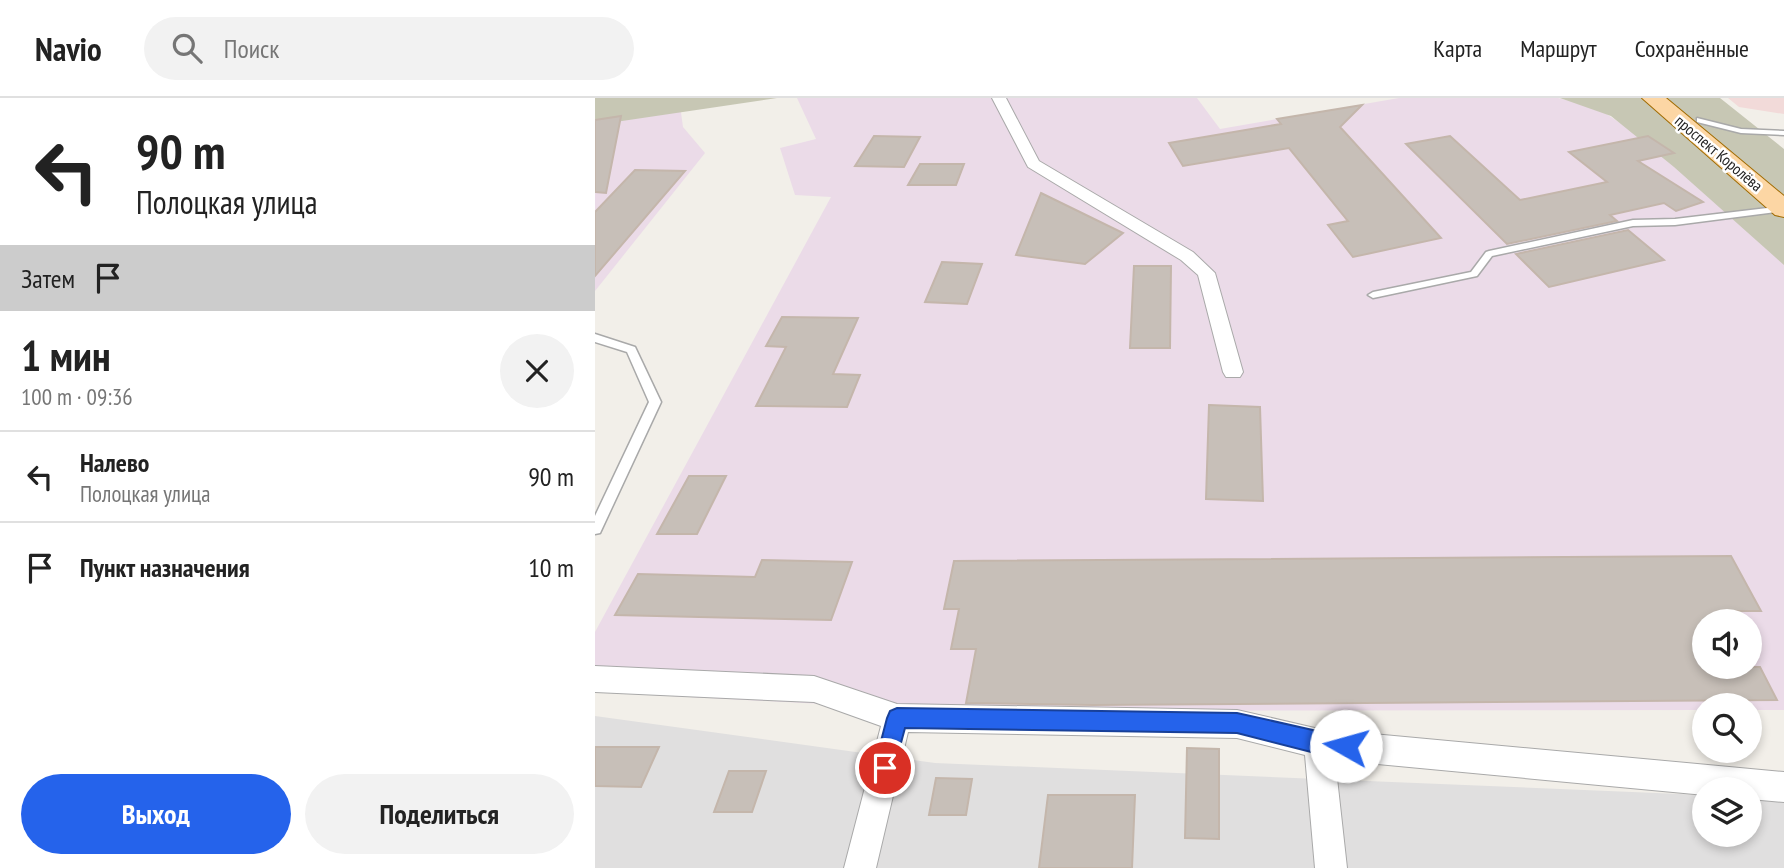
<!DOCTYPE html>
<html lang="ru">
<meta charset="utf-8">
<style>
body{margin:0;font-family:"PT Sans Narrow",sans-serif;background:#f2f2f2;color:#222;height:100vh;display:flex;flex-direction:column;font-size:26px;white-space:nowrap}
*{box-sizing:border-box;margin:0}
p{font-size:23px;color:#767676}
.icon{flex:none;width:38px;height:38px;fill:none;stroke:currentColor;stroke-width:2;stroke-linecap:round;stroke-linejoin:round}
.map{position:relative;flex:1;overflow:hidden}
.drawer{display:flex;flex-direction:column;background:#fff;width:595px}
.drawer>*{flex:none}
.top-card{background:#fff;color:#222;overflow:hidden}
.controls{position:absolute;left:1097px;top:511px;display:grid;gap:14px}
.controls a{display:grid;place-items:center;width:70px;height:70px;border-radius:50%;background:#fff;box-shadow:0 4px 10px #0003;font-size:35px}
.pin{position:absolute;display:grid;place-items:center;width:60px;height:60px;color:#fff;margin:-30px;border:4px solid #fff;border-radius:50%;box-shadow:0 2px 7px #0007}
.me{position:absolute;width:77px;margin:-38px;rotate:277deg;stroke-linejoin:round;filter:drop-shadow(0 0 5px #0008)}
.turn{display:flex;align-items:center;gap:24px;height:147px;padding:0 21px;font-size:32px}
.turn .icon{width:91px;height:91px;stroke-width:2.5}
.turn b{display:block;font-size:49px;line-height:60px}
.then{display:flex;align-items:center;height:66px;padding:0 21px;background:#0003;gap:14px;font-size:26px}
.round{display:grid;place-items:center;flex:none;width:74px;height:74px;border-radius:37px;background:#f2f2f2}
.head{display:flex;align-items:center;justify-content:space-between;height:119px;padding:0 21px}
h1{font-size:42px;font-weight:800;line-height:52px}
.primary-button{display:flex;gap:14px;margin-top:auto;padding:14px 21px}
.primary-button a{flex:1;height:80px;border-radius:42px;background:#2563eb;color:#fff;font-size:28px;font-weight:800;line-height:80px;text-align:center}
.primary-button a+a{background:#f2f2f2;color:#222}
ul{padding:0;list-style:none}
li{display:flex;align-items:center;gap:21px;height:91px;padding:0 21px;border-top:2px solid #e0e0e0}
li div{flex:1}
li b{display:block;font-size:26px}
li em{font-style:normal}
header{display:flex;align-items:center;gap:42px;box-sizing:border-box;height:98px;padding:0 35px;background:#fff;border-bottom:2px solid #e0e0e0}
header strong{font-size:33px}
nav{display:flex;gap:38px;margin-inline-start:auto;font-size:24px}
.search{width:490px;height:63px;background:#f2f2f2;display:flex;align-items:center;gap:18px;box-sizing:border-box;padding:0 24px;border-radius:38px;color:#767676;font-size:26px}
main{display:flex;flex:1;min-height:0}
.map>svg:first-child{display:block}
.residential{fill:#e0dfdf}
.commercial{fill:#f2dad9}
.industrial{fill:#ebdbe8;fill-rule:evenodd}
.construction{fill:#c7c7b4}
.building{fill:#c7bfb8;stroke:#c4b6ab;stroke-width:2}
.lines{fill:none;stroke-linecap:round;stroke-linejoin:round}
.service-casing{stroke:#a9a9a9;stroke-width:3}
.minor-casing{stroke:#a9a9a9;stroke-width:2}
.primary-casing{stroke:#a06b00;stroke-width:2}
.service{fill:#fff;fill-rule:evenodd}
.minor{fill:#fff;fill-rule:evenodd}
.primary{fill:#fcd6a4;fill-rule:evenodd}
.route{fill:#2563eb;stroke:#184099;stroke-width:2}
.labels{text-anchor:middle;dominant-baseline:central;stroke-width:5;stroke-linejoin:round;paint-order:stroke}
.far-street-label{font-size:16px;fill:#222;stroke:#fff}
</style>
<header>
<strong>Navio</strong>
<div class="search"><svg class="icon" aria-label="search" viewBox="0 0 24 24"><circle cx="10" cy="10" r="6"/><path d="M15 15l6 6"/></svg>Поиск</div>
<nav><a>Карта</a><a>Маршрут</a><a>Сохранённые</a></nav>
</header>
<main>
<section class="drawer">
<div class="top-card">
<div class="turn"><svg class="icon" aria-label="left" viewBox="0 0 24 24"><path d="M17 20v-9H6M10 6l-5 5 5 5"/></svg><div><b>90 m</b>Полоцкая улица</div></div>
<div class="then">Затем<svg class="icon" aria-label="arrive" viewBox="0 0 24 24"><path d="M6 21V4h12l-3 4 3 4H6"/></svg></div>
</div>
<div class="head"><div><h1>1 мин</h1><p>100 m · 09:36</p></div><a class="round"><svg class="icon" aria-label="close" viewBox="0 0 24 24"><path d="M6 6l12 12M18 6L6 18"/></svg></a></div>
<ul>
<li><svg class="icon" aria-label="left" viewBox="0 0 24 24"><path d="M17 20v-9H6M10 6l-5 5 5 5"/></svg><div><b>Налево</b><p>Полоцкая улица</p></div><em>90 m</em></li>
<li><svg class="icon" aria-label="arrive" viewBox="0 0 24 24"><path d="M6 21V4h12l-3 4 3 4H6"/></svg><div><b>Пункт назначения</b></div><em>10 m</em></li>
</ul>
<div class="primary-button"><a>Выход</a><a>Поделиться</a></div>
</section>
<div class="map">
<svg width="1189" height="770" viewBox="0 0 1189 770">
<rect width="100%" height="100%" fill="#f2efe9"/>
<polygon class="residential" points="0,618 340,665 1109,697 1110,737 1155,737 1155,699 1189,700 1189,770 0,770"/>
<polygon class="commercial" points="1133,0 1189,0 1189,16 1144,9"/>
<g class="industrial">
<polygon points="84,0 88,29 110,55 0,193 0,11"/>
<path d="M202 0H602L625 31 804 0H963L1001 9 1189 134V612H1155V607H1110L1109 612 360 613 0 594V534L236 99 200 97 185 50 221 41ZM1110 523H1155V569H1110Z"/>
</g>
<g class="construction">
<polygon points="0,0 182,0 0,27"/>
<polygon points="965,0 1125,0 1189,51 1189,167 1079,69 1016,18"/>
</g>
<g class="building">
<polygon points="767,7 745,29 846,140 758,159 733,127 753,123 694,50 588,68 574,45 686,26 682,21"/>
<polygon points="26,18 11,95 0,94 0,22"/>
<polygon points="279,38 325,39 309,69 260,68"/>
<polygon points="855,38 925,102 1012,84 974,54 1053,38 1079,55 1043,63 1108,104 1081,113 1069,105 1015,117 1022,123 912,146 811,46"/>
<polygon points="325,66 369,66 361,87 313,87"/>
<polygon points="40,72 90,73 0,178 0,114"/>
<polygon points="446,95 528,135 490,166 421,157"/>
<polygon points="1033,132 1069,162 954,189 921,156"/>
<polygon points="347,164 387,166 372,206 330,204"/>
<polygon points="539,168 576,168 575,250 535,250"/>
<polygon points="187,219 263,220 238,276 265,277 252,309 161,308 191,249 171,248"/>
<polygon points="614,307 665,309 668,403 611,401"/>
<polygon points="94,378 131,378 102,436 62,436"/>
<polygon points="1136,458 1166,513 1136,513 1142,523 1110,523 1110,569 1165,569 1182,602 498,607 371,605 381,551 356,551 364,511 349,511 359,463"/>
<polygon points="167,462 257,464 236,522 20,517 43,476 160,479"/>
<polygon points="0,649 64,649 46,689 0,688"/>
<polygon points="592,650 624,651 624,741 590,740"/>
<polygon points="134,673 171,673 157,714 119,714"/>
<polygon points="341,680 377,681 371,717 334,717"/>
<polygon points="453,697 540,697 537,770 444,770"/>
</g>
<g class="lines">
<defs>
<g id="service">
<polygon points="1102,20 1146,31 1189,33 1189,37 1146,35 1102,24"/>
<polygon points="1189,108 1188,113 1080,127 1038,128 897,158 882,178 778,200 773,197 778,194 876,174 891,154 894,153 1038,122 1080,121"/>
<polygon points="0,236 40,249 66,304 5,435 0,436 0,418 54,304 32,254 0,244"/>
</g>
<g id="minor">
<polygon points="397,0 411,0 444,63 598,154 620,175 648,274 645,279 631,279 628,274 603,177 586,162 433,69"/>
<polygon points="0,568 219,578 302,606 642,612 724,631 1189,674 1189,704 1155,701 1155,691 1110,691 1110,697 740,662 752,770 720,770 710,657 642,640 313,634 281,770 249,770 286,628 219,604 0,594"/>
</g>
<polygon id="primary" points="1047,0 1071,0 1189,98 1189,119 1180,117"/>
</defs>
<use href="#service" class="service-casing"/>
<use href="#minor" class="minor-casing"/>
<use href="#primary" class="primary-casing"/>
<use href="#service" class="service"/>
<use href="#minor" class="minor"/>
<use href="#primary" class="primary"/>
</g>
<polygon class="route" points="302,610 642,615 758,641 761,648 758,656 751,659 724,656 642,635 310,630 297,678 290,681 282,678 279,670 292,620 295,613"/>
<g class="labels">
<g class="far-street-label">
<text transform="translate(1124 55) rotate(40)">проспект Королёва</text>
</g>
</g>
</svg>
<div class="controls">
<a><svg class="icon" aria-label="sound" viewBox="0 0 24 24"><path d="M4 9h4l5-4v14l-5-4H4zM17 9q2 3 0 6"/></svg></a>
<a><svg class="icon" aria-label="search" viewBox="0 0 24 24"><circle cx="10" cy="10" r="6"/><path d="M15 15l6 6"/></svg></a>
<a><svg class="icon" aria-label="layers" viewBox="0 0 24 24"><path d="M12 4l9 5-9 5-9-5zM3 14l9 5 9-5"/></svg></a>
</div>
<div class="pin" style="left:290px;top:670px;background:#d93025"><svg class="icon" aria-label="arrive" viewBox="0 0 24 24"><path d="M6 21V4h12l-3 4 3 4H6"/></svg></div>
<svg class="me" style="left:751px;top:648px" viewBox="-20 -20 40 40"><circle r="19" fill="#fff"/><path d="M0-13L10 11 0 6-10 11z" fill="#2563eb"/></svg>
</div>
</main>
